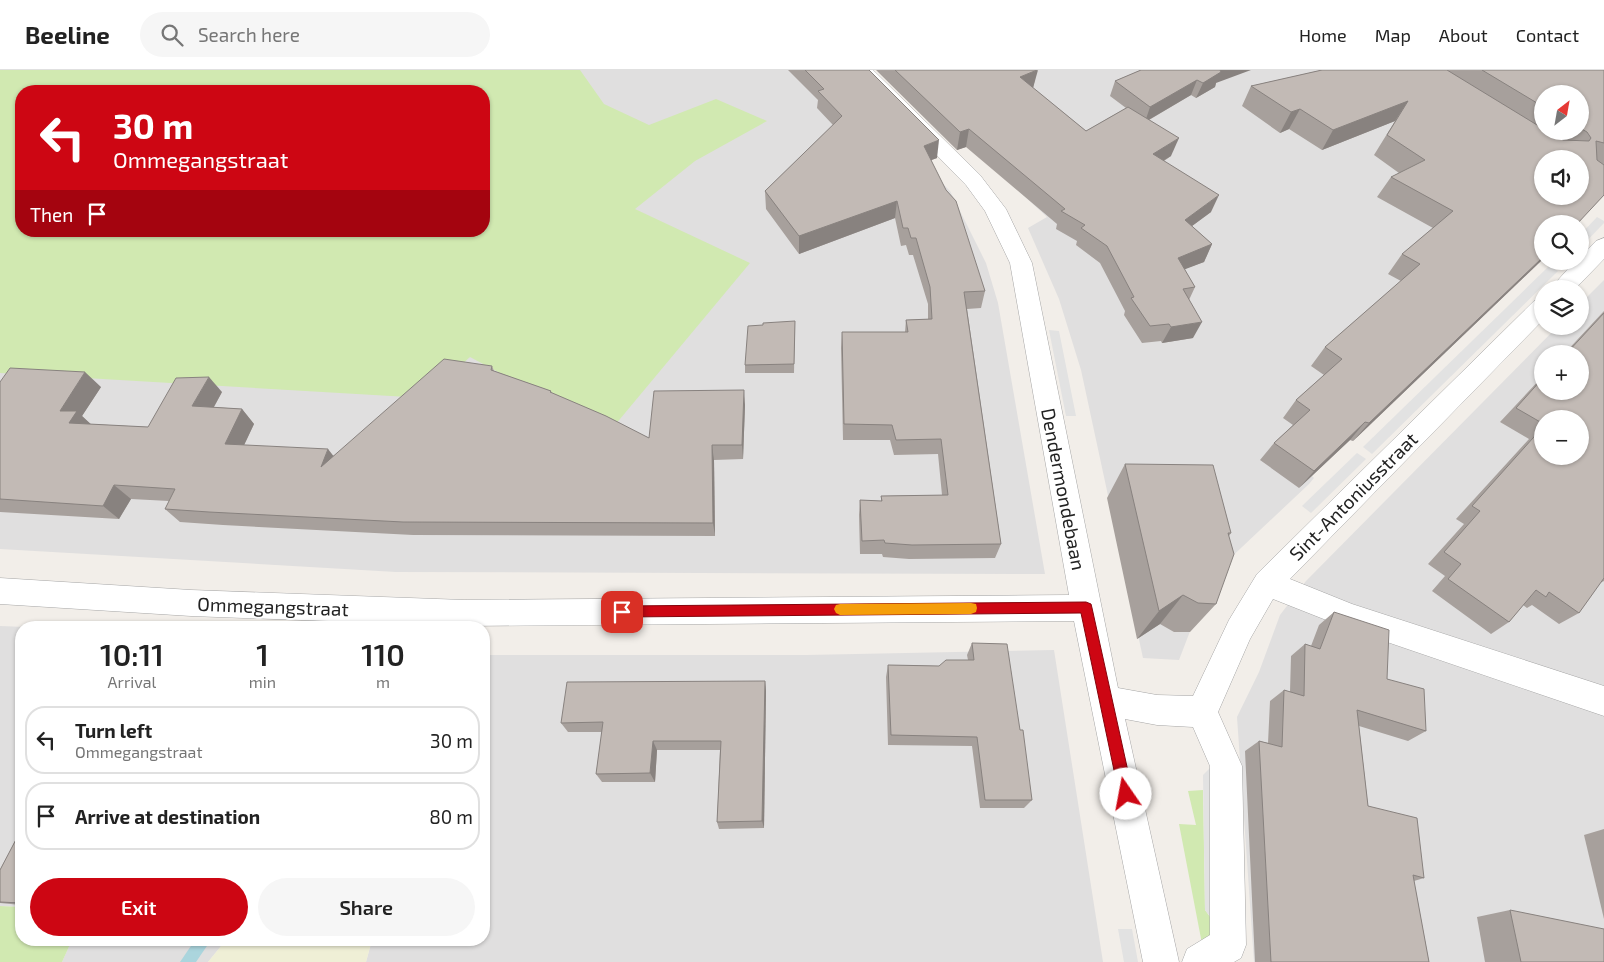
<!DOCTYPE html>
<meta charset="utf-8">
<style>
body{margin:0;font-family:"Exo 2",sans-serif;background:#f6f6f6;color:#222;height:100vh;display:flex;flex-direction:column;font-size:19px;white-space:nowrap}
*{box-sizing:border-box;margin:0}
p{font-size:16px;color:#767676}
.icon{flex:none;width:28px;height:28px;fill:none;stroke:currentColor;stroke-width:2;stroke-linecap:round;stroke-linejoin:round}
.map{position:relative;flex:1;overflow:hidden}
.side{position:absolute;left:15px;top:551px;width:475px;height:325px;display:flex;flex-direction:column;background:#fff;border-radius:20px;box-shadow:0 1px 4px #0004}
.side>*{flex:none}
.banner{position:absolute;left:15px;top:15px;width:475px;height:152px;border-radius:20px;box-shadow:0 1px 4px #0004;background:#cd0613;color:#fff;overflow:hidden}
.needle{width:32px;rotate:31deg}
.tools{position:absolute;left:1534px;top:15px;display:grid;gap:10px}
.tools a{display:grid;place-items:center;width:55px;height:55px;border-radius:50%;background:#fff;box-shadow:0 1px 4px #0004;font-size:25px}
.pin{position:absolute;display:grid;place-items:center;width:42px;height:42px;color:#fff;margin:-21px;border-radius:10px;box-shadow:0 2px 8px #0006}
.me{position:absolute;width:55px;margin:-28px;rotate:348deg;stroke-linejoin:round;filter:drop-shadow(0 0 4px #0008)}
.turn{display:flex;align-items:center;gap:18px;height:105px;padding:0 15px;font-size:22px}
.turn .icon{width:65px;height:65px;stroke-width:2.5}
.turn b{display:block;font-size:35px;line-height:42px}
.then{display:flex;align-items:center;height:48px;padding:0 15px;background:#0003;gap:10px;font-size:19px}
.eta{display:flex;justify-content:space-evenly;align-items:center;height:85px;text-align:center}
.eta b{font-size:30px;font-weight:600;line-height:35px}
.primary-button{display:flex;gap:10px;margin-top:auto;padding:10px 15px}
.primary-button a{flex:1;height:58px;border-radius:30px;background:#cd0613;color:#fff;font-size:20px;font-weight:600;line-height:58px;text-align:center}
.primary-button a+a{background:#f6f6f6;color:#222}
ul{padding:0;list-style:none}
li{display:flex;align-items:center;gap:15px;height:68px;margin:0 10px 8px;padding:0 5px;border:2px solid #e0e0e0;border-radius:20px}
li div{flex:1}
li b{display:block;font-size:19px}
li em{font-style:normal}
header{display:flex;align-items:center;gap:30px;box-sizing:border-box;height:70px;padding:0 25px;background:#fff;border-bottom:1px solid #e0e0e0}
header strong{font-size:24px}
nav{display:flex;gap:28px;margin-inline-start:auto;font-size:18px}
.search{width:350px;height:45px;background:#f6f6f6;display:flex;align-items:center;gap:12px;box-sizing:border-box;padding:0 18px;border-radius:28px;color:#767676;font-size:19px}
.map>svg:first-child{display:block}
.residential{fill:#e0dfdf;fill-rule:evenodd}
.farmland{fill:#efefd6}
.grass{fill:#d1e9b1;fill-rule:evenodd}
.parking{fill:#e2e2e2}
.lines{fill:none;stroke-linecap:round;stroke-linejoin:round}
.stream{fill:#abd5dd;fill-rule:evenodd}
.minor-casing{stroke:#a6a6a6;stroke-width:1}
.minor{fill:#fff;fill-rule:evenodd}
.wall{fill:#a7a09c;fill-rule:evenodd}
.shaded-wall{fill:#88827f}
.building{fill:#c2bab5;stroke:#88827f;fill-rule:evenodd}
.route{fill:#cd0613;stroke:#85040c}
.slow{fill:#f59e0b}
.labels{text-anchor:middle;dominant-baseline:central;stroke-width:4;stroke-linejoin:round;paint-order:stroke}
.street-label{font-size:19px;fill:#222;stroke:#fff}
</style>
<header>
<strong>Beeline</strong>
<div class="search"><svg class="icon" aria-label="search" viewBox="0 0 24 24"><circle cx="10" cy="10" r="6"/><path d="M15 15l6 6"/></svg>Search here</div>
<nav><a>Home</a><a>Map</a><a>About</a><a>Contact</a></nav>
</header>
<div class="map">
<svg width="1604" height="892" viewBox="0 0 1604 892">
<rect width="100%" height="100%" fill="#f2eee9"/>
<g class="residential">
<path d="M0 0H831L950 121 986 193 998 233 1045 504 396 502 0 479ZM21 21H484V161H21Z"/>
<polygon points="887,0 1395,0 1542,126 1580,126 1597,130 1542,154 1542,189 1353,371 1349,370 1312,406 1314,408 1309,414 1224,494 1202,530 1179,590 1143,588 1081,300 1059,229 1028,158 1047,147"/>
<path d="M1604 210V892H1254L1237 647 1259 602 1280 545 1306 511 1558 256H1580V234ZM1542 284H1580V321H1542ZM1542 349H1580V386H1542Z"/>
<polygon points="0,556 26,557 21,558 21,837 0,836"/>
<polygon points="1054,580 1103,892 366,892 372,870 484,870 484,585 806,585"/>
<polygon points="72,870 226,870 208,892 62,892"/>
</g>
<polygon class="farmland" points="226,870 372,870 366,892 208,892"/>
<g class="grass">
<path d="M0 0H580L604 34 649 55 716 29 767 51 695 91 635 139 750 193 610 361 470 287 425 328 0 303ZM21 21H484V161H21Z"/>
<polygon points="1203,720 1205,840 1220,860 1203,879 1179,754 1196,755 1188,721"/>
<polygon points="0,836 21,837 21,870 72,870 62,892 0,892"/>
</g>
<g class="parking">
<polygon points="1597,147 1604,151 1604,153 1580,178 1580,165"/>
<polygon points="1549,196 1558,201 1372,384 1363,377"/>
<polygon points="1049,260 1059,261 1076,346 1066,346"/>
<polygon points="1357,383 1366,389 1311,443 1302,436"/>
<polygon points="1213,695 1220,860 1205,840 1203,705"/>
<polygon points="1118,859 1132,859 1138,892 1124,892"/>
</g>
<g class="lines">
<polygon class="stream" points="195,870 211,870 196,892 180,892"/>
<defs>
<g id="minor">
<polygon points="853,0 873,0 980,105 1006,139 1032,193 1118,618 1157,625 1193,626 1229,550 1257,504 1534,231 1542,229 1542,251 1290,509 1352,534 1604,616 1604,646 1349,559 1273,529 1250,569 1218,642 1242,696 1246,875 1241,888 1234,892 1182,892 1187,879 1210,865 1210,696 1193,657 1157,655 1125,649 1179,892 1143,892 1074,551 464,556 191,546 0,534 0,508 191,520 464,530 1069,525 1010,193 985,141 966,115"/>
<polygon points="1604,168 1604,189 1575,219 1550,219 1575,191 1580,191 1580,187 1596,171"/>
</g>
</defs>
<use href="#minor" class="minor-casing"/>
<use href="#minor" class="minor"/>
</g>
<g class="wall">
<polygon points="788,0 869,0 937,88 931,90 985,221 981,238 967,239 1001,474 995,488 909,489 883,487 882,484 860,484 859,445 860,430 881,431 881,426 942,425 938,384 894,385 890,370 843,370 841,278 842,262 905,262 906,250 928,249 928,234 913,185 909,185 906,175 901,176 895,148 799,184 766,139 765,121 833,55 817,38 818,30"/>
<polygon points="876,0 1037,0 1033,18 1086,61 1126,38 1110,26 1115,11 1141,0 1216,13 1215,17 1196,28 1191,25 1149,50 1171,86 1164,91 1211,142 1192,156 1212,174 1204,192 1184,199 1195,217 1189,230 1193,268 1162,273 1161,271 1142,273 1124,245 1125,241 1100,193 1076,175 1077,171 1056,159 1057,154 966,77 957,80"/>
<path d="M1322 0H1604V125L1542 190 1353 371 1350 370 1299 418 1260 390 1274 373 1293 355 1283 348 1296 330 1324 305 1311 296 1325 277 1401 211 1388 204 1402 184 1433 158 1377 127 1391 107 1399 103 1374 85 1395 51 1322 80 1289 59 1280 63 1242 36 1251 16ZM1542 24H1580V61H1542Z"/>
<path d="M1604 241V511L1600 513 1579 543 1559 554 1532 535 1527 538 1523 535 1509 552 1491 564 1432 521 1445 506 1428 494 1464 454 1456 449 1529 369 1500 352 1542 307V321L1580 284H1564ZM1542 349 1580 386H1542Z"/>
<polygon points="795,251 794,303 745,303 745,295"/>
<polygon points="492,296 494,301 551,321 552,323 649,368 745,335 743,389 714,390 715,466 413,465 223,455 180,452 165,439 169,431 131,429 119,449 0,442 0,312 101,317 82,346 90,354 148,357 222,322 214,337 242,339 254,354 244,375 333,386"/>
<polygon points="1125,394 1231,463 1229,466 1216,534 1190,562 1174,562 1160,554 1137,569 1107,428"/>
<polygon points="1334,542 1387,609 1426,661 1408,671 1359,656 1368,736 1424,808 1414,811 1429,892 1255,892 1245,681 1259,671 1268,673 1270,631 1284,620 1290,622 1291,586 1305,574 1311,576 1319,555"/>
<polygon points="972,573 1032,730 1024,738 980,738 972,676 888,675 886,607 888,595 939,596 968,590 967,585"/>
<polygon points="765,611 766,621 764,758 719,759 717,752 720,680 657,680 655,712 602,712 596,704 602,662 568,662 561,653"/>
<polygon points="1604,759 1604,849 1584,765"/>
<polygon points="21,760 21,835 0,833 0,800"/>
<polygon points="1510,840 1604,892 1485,892 1477,847"/>
</g>
<g class="shaded-wall">
<polygon points="1038,0 1033,18 1020,7"/>
<polygon points="1220,0 1251,0 1216,13 1215,17 1196,28 1203,13"/>
<polygon points="1197,10 1191,25 1145,52 1150,37"/>
<polygon points="1408,31 1395,51 1322,80 1333,60"/>
<polygon points="1300,39 1289,59 1280,63 1291,42"/>
<polygon points="969,59 966,77 957,80 960,62"/>
<polygon points="1179,68 1171,86 1146,101 1153,84"/>
<polygon points="939,70 937,88 921,94 924,76"/>
<polygon points="1219,125 1211,142 1177,167 1185,150"/>
<polygon points="897,131 895,148 799,184 799,166"/>
<polygon points="1212,174 1204,192 1170,205 1178,188"/>
<polygon points="1542,188 1542,190 1353,371 1369,353"/>
<polygon points="1202,252 1193,268 1162,273 1171,257"/>
<polygon points="85,302 101,317 82,346 93,356 69,353 60,341"/>
<polygon points="209,307 222,322 206,351 192,336"/>
<polygon points="744,320 745,335 743,389 742,375"/>
<polygon points="242,339 254,354 238,388 225,374"/>
<polygon points="1365,352 1350,370 1299,418 1314,401"/>
<polygon points="712,375 714,390 715,466 713,453"/>
<polygon points="328,379 339,393 321,397"/>
<polygon points="114,415 131,429 119,449 103,436"/>
<polygon points="1183,525 1160,554 1137,569 1159,541"/>
<polygon points="765,611 766,621 764,758 762,751"/>
<polygon points="653,671 657,680 655,712 650,703"/>
</g>
<g class="building">
<polygon points="805,0 869,0 939,70 924,76 946,120 956,131 985,221 964,222 1001,474 912,475 885,473 884,470 862,471 860,430 882,431 881,426 948,425 941,369 896,370 892,355 844,354 842,262 908,262 906,250 932,249 930,217 916,168 911,168 908,158 903,158 897,131 799,166 765,121 842,46 818,21 824,19"/>
<polygon points="895,0 1037,0 1020,7 1086,61 1128,37 1179,68 1153,84 1219,125 1185,150 1212,174 1178,188 1195,217 1183,219 1202,252 1171,257 1169,254 1150,256 1131,228 1134,227 1107,176 1081,158 1085,155 1061,141 1065,139 969,59 960,62"/>
<polygon points="1141,0 1220,0 1221,2 1203,13 1197,10 1150,37 1115,11"/>
<path d="M1322 0H1447L1542 58V61H1548L1563 70 1589 71 1591 68 1587 62 1580 58V24H1542V36L1482 0H1604V73L1596 71 1597 90 1604 95V125L1577 154H1542V188L1369 353 1365 352 1314 401 1274 373 1310 340 1296 330 1342 289 1325 277 1420 194 1402 184 1453 141 1391 107 1425 90 1387 65 1408 31 1333 60 1300 39 1291 42 1251 16ZM1542 89H1580V126H1542Z"/>
<polygon points="1604,243 1604,508 1579,543 1549,522 1546,527 1536,520 1509,552 1448,509 1461,494 1444,482 1480,441 1472,436 1542,358 1542,386 1580,386 1580,349 1542,349 1542,353 1516,338 1542,309 1542,321 1580,321 1580,284 1566,284"/>
<polygon points="795,251 794,294 745,295 748,256 763,255 763,253"/>
<polygon points="444,289 492,296 491,300 551,321 550,322 606,346 649,368 654,321 744,320 742,375 712,375 713,453 403,452 209,442 165,439 175,419 114,415 103,436 0,429 0,312 10,298 85,302 60,341 77,341 69,353 148,357 176,308 209,307 192,336 242,339 225,374 328,379 321,397"/>
<polygon points="1125,394 1213,395 1231,463 1228,463 1234,484 1216,534 1198,533 1183,525 1159,541"/>
<polygon points="1334,542 1389,560 1387,609 1424,619 1426,661 1357,640 1368,736 1417,748 1424,808 1413,805 1429,892 1271,892 1259,671 1282,677 1284,620 1304,626 1305,574 1320,579"/>
<polygon points="972,573 1007,574 1020,660 1023,660 1032,730 985,730 977,667 891,665 888,595 939,596 946,590 974,590"/>
<polygon points="765,611 762,751 717,752 721,671 653,671 650,703 596,704 603,652 561,653 567,612"/>
<polygon points="21,760 21,833 0,832 0,800"/>
<polygon points="1510,840 1604,859 1604,892 1521,892"/>
</g>
<polygon class="route" points="1086,532 1091,534 1092,538 1133,724 1131,729 1126,731 1121,729 1119,724 1081,543 622,547 617,546 616,542 617,538 622,536"/>
<polygon class="slow" points="971,533 976,534 977,538 976,542 971,544 840,545 836,543 834,539 836,535 840,534"/>
<g class="labels">
<g class="street-label">
<text transform="translate(1064 419) rotate(79)">Dendermondebaan</text>
<text transform="translate(1353 426) rotate(-45)">Sint-Antoniusstraat</text>
<text transform="translate(273 536) rotate(2)">Ommegangstraat</text>
</g>
</g>
</svg>
<div class="tools">
<a><svg class="needle" viewBox="-14 -14 28 28"><path d="M0-13l5 13h-10z" fill="#e53935"/><path d="M0 13l5-13h-10z" fill="#767676"/></svg></a>
<a><svg class="icon" aria-label="sound" viewBox="0 0 24 24"><path d="M4 9h4l5-4v14l-5-4H4zM17 9q2 3 0 6"/></svg></a>
<a><svg class="icon" aria-label="search" viewBox="0 0 24 24"><circle cx="10" cy="10" r="6"/><path d="M15 15l6 6"/></svg></a>
<a><svg class="icon" aria-label="layers" viewBox="0 0 24 24"><path d="M12 4l9 5-9 5-9-5zM3 14l9 5 9-5"/></svg></a>
<a>+</a>
<a>−</a>
</div>
<div class="pin" style="left:622px;top:542px;background:#d93025"><svg class="icon" aria-label="arrive" viewBox="0 0 24 24"><path d="M6 21V4h12l-3 4 3 4H6"/></svg></div>
<svg class="me" style="left:1126px;top:724px" viewBox="-20 -20 40 40"><circle r="19" fill="#fff"/><path d="M0-13L10 11 0 6-10 11z" fill="#cd0613"/></svg>
<div class="banner">
<div class="turn"><svg class="icon" aria-label="left" viewBox="0 0 24 24"><path d="M17 20v-9H6M10 6l-5 5 5 5"/></svg><div><b>30 m</b>Ommegangstraat</div></div>
<div class="then">Then<svg class="icon" aria-label="arrive" viewBox="0 0 24 24"><path d="M6 21V4h12l-3 4 3 4H6"/></svg></div>
</div>
<section class="side">
<div class="eta">
<div><b>10:11</b><p>Arrival</p></div>
<div><b>1</b><p>min</p></div>
<div><b>110</b><p>m</p></div>
</div>
<ul>
<li><svg class="icon" aria-label="left" viewBox="0 0 24 24"><path d="M17 20v-9H6M10 6l-5 5 5 5"/></svg><div><b>Turn left</b><p>Ommegangstraat</p></div><em>30 m</em></li>
<li><svg class="icon" aria-label="arrive" viewBox="0 0 24 24"><path d="M6 21V4h12l-3 4 3 4H6"/></svg><div><b>Arrive at destination</b></div><em>80 m</em></li>
</ul>
<div class="primary-button"><a>Exit</a><a>Share</a></div>
</section>
</div>
